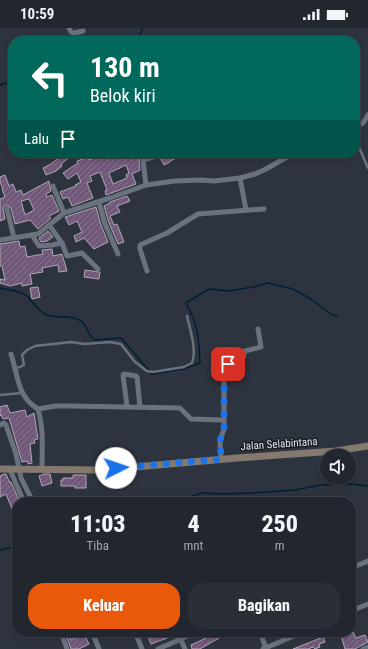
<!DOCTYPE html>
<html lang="id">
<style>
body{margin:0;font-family:"Roboto Condensed",sans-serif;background:#2a2f37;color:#f1f3f6;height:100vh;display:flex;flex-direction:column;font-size:15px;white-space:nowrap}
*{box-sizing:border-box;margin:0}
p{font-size:13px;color:#a2a5aa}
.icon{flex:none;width:22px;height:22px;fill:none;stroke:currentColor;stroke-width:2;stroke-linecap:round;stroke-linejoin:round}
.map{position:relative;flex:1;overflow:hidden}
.drawer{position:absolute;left:12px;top:469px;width:344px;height:140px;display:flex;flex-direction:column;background:#22272f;border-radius:16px;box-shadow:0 2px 6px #0003,0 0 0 1px #3f444b}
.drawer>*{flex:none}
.banner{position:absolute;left:8px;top:8px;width:352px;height:122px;border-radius:16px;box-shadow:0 2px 6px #0003,0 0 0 1px #3f444b;background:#00695c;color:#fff;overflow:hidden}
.controls{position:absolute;left:320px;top:421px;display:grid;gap:8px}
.controls a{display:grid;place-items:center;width:36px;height:36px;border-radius:50%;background:#22272f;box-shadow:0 2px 6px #0003,0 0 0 1px #3f444b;font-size:20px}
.pin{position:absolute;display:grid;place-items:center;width:34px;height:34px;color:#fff;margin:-17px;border-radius:8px;box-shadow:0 2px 6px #0006}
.me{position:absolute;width:44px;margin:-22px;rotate:86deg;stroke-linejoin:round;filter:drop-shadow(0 0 3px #0008)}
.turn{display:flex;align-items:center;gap:14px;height:84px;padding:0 16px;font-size:18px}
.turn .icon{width:52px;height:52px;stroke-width:2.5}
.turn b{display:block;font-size:28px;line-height:34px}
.then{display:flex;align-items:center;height:38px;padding:0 16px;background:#0003;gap:8px;font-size:15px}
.eta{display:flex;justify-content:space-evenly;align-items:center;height:68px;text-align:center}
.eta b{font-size:24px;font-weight:800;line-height:28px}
.action{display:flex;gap:8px;margin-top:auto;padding:8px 16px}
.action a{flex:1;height:46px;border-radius:16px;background:#ea580c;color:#fff;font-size:16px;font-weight:800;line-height:46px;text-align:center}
.action a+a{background:#2a2f37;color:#f1f3f6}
.status{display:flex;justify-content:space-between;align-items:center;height:28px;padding:0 20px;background:#22272f;direction:ltr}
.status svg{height:11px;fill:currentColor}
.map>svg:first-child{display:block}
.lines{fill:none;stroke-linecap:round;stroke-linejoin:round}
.stream{stroke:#001e34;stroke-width:1.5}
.building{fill:url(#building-hatch);stroke:#b1a7b5;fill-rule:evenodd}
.lane{stroke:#6a727e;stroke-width:2.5}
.street{stroke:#6a727e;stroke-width:5}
.secondary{stroke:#83796d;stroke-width:7}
.route{stroke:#1a73e8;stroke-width:7;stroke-dasharray:0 12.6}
.labels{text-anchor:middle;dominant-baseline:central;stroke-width:3;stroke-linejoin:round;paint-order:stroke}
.street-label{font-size:11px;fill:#dfe3ea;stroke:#191c21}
</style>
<div class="status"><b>10:59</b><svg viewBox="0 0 49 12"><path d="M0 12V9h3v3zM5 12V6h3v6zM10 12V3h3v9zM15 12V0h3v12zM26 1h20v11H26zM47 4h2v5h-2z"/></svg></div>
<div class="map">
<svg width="368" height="621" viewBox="0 0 368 621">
<defs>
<pattern id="building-hatch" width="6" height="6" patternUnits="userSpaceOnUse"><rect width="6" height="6" fill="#705978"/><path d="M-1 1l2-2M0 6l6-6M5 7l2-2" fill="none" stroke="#84718b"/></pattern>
</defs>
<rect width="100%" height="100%" fill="#2e343f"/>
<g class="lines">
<g class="stream">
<polyline points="137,13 143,0"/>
<polyline points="0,57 13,52"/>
<path d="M0 260C6 261 22 264 27 268 34 275 39 285 50 288 61 290 71 287 81 293 88 297 87 308 95 312L121 310 152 346 183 341 200 335C199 311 198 296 186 275L209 261 228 263 254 259 268 255 293 261 312 272 332 287 337 288"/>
<polyline points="175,474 202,465 224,466 252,465 295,462 320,457 352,456 368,458"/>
<polyline points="0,522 17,518"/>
</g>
</g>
<g class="building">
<polygon points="59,125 67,125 70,129 61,136 62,138 56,143 46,147 43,140 51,136 61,128"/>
<path d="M105 125H114L116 130 128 125H138L141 130 139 133 140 142 132 146 136 156 106 167 105 163 107 162 100 144 90 148 92 153 87 155 93 170 72 178 68 169 63 171 60 164 76 158 75 157 81 154 77 145 68 151 63 145 78 135 77 133 88 129 89 132ZM126 137 129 145 126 147 127 150 113 156 109 145Z"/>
<polygon points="171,125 186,125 170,133 170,134 164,137 161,131 170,128"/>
<path d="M5 147 9 158 13 156 16 164 21 162 23 167 49 153 51 163 46 166 47 169 52 167 59 183 49 188 51 190 38 201 30 192 15 196 11 180 6 177 3 180 5 191 0 193V171L5 169 2 161H3L0 154V149ZM29 171 34 182 25 187 21 173Z"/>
<polygon points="127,168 130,173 117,178 120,184 110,188 114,197 117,196 124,214 118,216 109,195 104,178 110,175 110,174"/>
<polygon points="96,179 101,197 108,214 94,221 84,210 76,214 74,208 82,204 77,193 69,197 65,189"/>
<polygon points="48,203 53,209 47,213 41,214 39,210"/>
<polygon points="19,213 20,219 25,218 27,229 43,226 42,222 52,221 53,228 62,226 67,243 59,244 58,237 42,240 43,244 30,246 32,256 22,258 22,255 10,258 0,255 0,251 5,252 2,238 0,238 0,216"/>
<polygon points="85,242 100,244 99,251 84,249"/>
<polygon points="38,259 40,269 32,271 30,260"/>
<polygon points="7,377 10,385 25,382 27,389 34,385 38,411 34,412 35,415 30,416 32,435 28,436 28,433 22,434 9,390 3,391 1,387 0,388 0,379"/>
<polygon points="4,446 6,446 10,455 11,454 20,474 17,474 17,479 12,481 6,466 0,469 0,448"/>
<polygon points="44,446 50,446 52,455 42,458 39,448"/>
<polygon points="73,447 86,447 86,460 75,460 75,458 61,458 61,452 63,452 63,450 73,450"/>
<polygon points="146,604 183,604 151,616"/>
<polygon points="211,604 216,604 219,610 200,621 192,621 191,617 206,610 205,608 212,606"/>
<polygon points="340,604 353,604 356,610 365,607 368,614 355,621 345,621"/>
<polygon points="84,606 89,616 79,621 71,621 67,610 70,609 71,612"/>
<polygon points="323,609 325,614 319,616 320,619 315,621 313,619 308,621 293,621"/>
</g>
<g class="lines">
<g class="lane">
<polyline points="355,110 368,140"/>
<path d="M15 340 20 339 24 337 22 327 27 322 35 318 71 314 84 316 110 314 121 316 135 334 147 343 153 344 184 339 192 335C197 321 190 302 187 288"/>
<polyline points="0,367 22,365"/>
</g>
<g class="street">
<polyline points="69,0 71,4 74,5 83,3"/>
<polyline points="355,99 363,95 368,87"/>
<polyline points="240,150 246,182"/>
<polyline points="146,157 143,133 146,131 167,125"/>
<polyline points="53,158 64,185"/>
<polyline points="99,174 105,196 118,226"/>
<polyline points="7,181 14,210"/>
<polyline points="49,197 62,215"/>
<polyline points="32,207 39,218 52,217 62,215 67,228 82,225 98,241"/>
<polyline points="0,212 38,206 64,185 110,170 146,157 175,153 201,152 214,153 240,150 255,146 266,141 294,125"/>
<polyline points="147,243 140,221 140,217 167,205 198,186 264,181"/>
<path d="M11 326C18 347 17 369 38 381 44 402 42 419 42 441"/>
<polyline points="127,378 123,347 124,346 136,348 137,349 140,379"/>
<polyline points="38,381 56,378 71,378 180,380 191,391 223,392"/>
<polyline points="0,397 4,395 6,397 16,426 21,450 33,474"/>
<polyline points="221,431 220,413 224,401 224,340 228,336 242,333 245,323 261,319 258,301"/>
<polyline points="10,442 24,474"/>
<polyline points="351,540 368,533"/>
<polyline points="351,583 368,576"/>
<polyline points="61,604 67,621"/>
<polyline points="92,604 99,621"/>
<polyline points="135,604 142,621"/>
<polyline points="260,604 266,620"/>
<polyline points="181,612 185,621"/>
<polyline points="158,621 197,604"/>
<polyline points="263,621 303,604"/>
<polyline points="363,621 368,619"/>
</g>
<polyline class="secondary" points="0,441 101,442 237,430 336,423 368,418"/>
</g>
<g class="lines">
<polyline class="route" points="116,440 221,431 220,412 224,401 224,340 228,336"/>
</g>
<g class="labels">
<g class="street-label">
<text transform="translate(279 416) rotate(-4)">Jalan Selabintana</text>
</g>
</g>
</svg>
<div class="controls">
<a><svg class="icon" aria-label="sound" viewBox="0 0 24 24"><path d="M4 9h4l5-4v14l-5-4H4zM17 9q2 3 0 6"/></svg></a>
</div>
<div class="pin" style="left:228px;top:336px;background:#d93025"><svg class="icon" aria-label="arrive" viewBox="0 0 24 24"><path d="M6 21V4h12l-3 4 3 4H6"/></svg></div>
<svg class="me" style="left:116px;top:440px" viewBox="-20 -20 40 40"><circle r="19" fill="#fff"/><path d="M0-13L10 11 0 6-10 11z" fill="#1a73e8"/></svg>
<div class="banner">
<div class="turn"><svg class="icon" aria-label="left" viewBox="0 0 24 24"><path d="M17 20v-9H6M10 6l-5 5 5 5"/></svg><div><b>130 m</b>Belok kiri</div></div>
<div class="then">Lalu<svg class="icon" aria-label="arrive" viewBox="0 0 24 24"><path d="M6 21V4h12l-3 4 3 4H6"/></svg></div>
</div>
<section class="drawer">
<div class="eta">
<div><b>11:03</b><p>Tiba</p></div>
<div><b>4</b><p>mnt</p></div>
<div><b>250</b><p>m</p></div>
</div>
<div class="action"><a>Keluar</a><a>Bagikan</a></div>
</section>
</div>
